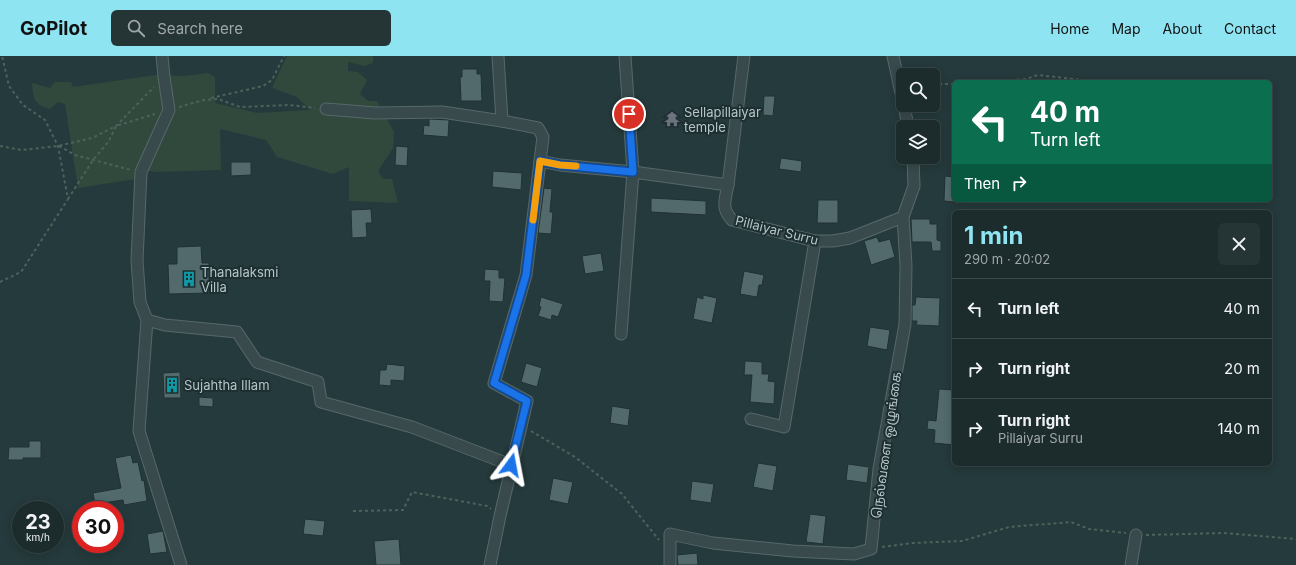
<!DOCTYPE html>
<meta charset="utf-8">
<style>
body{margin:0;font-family:Inter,"Noto Sans Tamil",sans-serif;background:#253435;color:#f1f3f6;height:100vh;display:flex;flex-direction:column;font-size:15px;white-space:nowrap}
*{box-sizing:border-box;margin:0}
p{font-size:13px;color:#a0a7aa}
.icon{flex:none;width:22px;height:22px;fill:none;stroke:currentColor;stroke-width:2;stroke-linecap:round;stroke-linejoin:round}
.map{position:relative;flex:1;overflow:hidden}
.details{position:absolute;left:952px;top:154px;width:320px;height:256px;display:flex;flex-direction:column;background:#1c2c2d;border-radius:6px;box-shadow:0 2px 10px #0003,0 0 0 1px #3a4849}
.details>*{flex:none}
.banner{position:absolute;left:952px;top:24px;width:320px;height:122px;border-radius:6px;box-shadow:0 2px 10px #0003,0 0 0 1px #3a4849;background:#0b6e4f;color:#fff;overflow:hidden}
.tools{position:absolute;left:896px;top:12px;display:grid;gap:8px}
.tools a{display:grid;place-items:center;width:44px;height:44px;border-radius:6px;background:#1c2c2d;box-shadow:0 2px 10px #0003,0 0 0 1px #3a4849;font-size:20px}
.speed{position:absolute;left:12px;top:445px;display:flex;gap:8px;font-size:20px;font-weight:700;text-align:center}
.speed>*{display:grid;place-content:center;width:52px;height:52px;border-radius:50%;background:#1c2c2d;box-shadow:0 2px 10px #0003,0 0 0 1px #3a4849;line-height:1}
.speed small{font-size:10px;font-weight:400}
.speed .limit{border:6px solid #d22;background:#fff;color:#111}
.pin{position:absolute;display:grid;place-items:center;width:34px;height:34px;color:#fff;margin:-17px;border:2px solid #fff;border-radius:50%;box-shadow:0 1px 4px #0007}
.me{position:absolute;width:44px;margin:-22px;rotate:13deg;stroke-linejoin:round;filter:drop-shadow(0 0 3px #0008)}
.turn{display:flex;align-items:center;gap:14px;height:84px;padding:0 12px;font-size:18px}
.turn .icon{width:52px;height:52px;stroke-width:2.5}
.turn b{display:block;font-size:28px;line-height:34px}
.then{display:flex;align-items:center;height:38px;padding:0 12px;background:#0003;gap:8px;font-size:15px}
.round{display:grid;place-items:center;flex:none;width:42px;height:42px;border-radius:6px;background:#253435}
.summary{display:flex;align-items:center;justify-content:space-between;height:68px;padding:0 12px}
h1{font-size:24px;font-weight:700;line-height:30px;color:#8fe4f2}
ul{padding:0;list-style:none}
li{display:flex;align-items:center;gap:12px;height:60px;padding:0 12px;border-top:1px solid #3a4849}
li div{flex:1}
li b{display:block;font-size:15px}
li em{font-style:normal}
header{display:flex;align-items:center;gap:24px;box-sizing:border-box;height:56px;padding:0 20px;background:#8fe4f2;color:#111}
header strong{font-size:19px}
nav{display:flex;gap:22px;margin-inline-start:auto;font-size:14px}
.search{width:280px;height:36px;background:#253435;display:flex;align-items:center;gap:10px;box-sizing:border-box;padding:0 14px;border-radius:6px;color:#a0a7aa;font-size:15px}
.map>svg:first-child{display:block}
.green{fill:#31483c}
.building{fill:#526a6c;stroke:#203133}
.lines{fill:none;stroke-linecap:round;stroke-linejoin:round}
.minor-casing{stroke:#57686a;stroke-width:13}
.path{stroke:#4e625c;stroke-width:2;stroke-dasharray:3 3;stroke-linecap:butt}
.minor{stroke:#394a4c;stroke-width:11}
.route-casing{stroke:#114b97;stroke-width:10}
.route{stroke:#1a73e8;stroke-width:7}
.slow{stroke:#f59e0b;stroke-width:7}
.labels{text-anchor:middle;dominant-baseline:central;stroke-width:4;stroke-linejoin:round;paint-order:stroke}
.poi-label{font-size:13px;fill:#b4c5c8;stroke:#1e2f31;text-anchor:start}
.street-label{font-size:13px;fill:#b4c5c8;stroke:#1e2f31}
</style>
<header>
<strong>GoPilot</strong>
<div class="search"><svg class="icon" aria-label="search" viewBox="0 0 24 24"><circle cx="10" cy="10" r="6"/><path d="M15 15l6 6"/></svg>Search here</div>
<nav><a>Home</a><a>Map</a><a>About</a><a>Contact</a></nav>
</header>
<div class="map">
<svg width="1296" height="509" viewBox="0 0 1296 509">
<rect width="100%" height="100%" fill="#253a3c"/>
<path class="green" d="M287 0H373V7L365 10 348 6V15L358 16 367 24 360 38 368 45H377L394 76 393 92 378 115 383 123H392L398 147 349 145V111L333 118 277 101 266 84 220 73 221 114 154 116 153 115H149L136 123 78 132 65 48 58 46 50 53C34 49 33 42 32 27L50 32 55 26H71L73 31 156 19 184 20 208 17 215 21V47L257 57 310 54 297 41 272 32Z"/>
<g class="building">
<polygon points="462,13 477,13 477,18 481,18 482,45 461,45 460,21 462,21"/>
<polygon points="764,40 775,40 773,60 763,59"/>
<polygon points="429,63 449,64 448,81 423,79 424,69 429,70"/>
<polygon points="396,90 408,91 407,110 395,109"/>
<polygon points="781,102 802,105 801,116 779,113"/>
<polygon points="231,106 251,106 251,119 231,120"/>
<polygon points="493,115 522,117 521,134 492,131"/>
<polygon points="945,120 954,121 954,146 944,145"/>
<polygon points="544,132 552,133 550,156 553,156 551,178 538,177"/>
<polygon points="651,142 706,145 706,159 651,156"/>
<polygon points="818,144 838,144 838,167 817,167"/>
<polygon points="371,153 372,167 366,167 367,181 352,182 351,154"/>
<polygon points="911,163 930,163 930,168 937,168 937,184 941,185 941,195 932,195 931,186 912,186"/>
<polygon points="877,181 879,186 890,183 895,201 871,209 864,185"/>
<polygon points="201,190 202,207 209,207 209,237 169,238 168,208 177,208 177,191"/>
<polygon points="601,197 604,215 585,218 582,200"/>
<polygon points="485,213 499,214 499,222 505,222 503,246 489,245 490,225 484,225"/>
<polygon points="744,215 764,219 762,229 759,229 757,241 740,238"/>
<polygon points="703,239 717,242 712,267 693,263 697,241 703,243"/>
<polygon points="541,241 563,248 558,261 552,259 551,264 538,260 541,251 539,250"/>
<polygon points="916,241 940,242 939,270 916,269 917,265 912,265 912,249 915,249"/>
<polygon points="870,271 890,274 887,294 867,290"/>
<polygon points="745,305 762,306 762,318 769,318 768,325 775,326 774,348 750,346 752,319 744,319"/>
<polygon points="526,307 542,312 537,331 521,326"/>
<polygon points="387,308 405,310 404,325 391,324 391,330 379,329 380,314 386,314"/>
<polygon points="180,316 181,342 164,342 163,317"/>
<polygon points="939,333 954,334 954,389 934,387 935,374 927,373 928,364 936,365"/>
<polygon points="199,341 213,342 213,351 199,350"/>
<polygon points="612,350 630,353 628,370 610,367"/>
<polygon points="29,385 41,385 41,402 23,402 23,404 8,404 9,391 29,391"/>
<polygon points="131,399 133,407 138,406 142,425 144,424 147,445 124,449 123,444 95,448 93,437 121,432 115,402"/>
<polygon points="758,407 777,410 773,435 753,431"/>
<polygon points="848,408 869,411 867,427 846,424"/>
<polygon points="553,422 573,426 568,448 549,444"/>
<polygon points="692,425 714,428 711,447 690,444"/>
<polygon points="810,458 826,460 823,488 806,486"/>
<polygon points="305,463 325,465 323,480 303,478"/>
<polygon points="163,475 167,496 150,498 147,478"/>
<polygon points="399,483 401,509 376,509 374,485"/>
<polygon points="697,497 698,509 678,509 677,499"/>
</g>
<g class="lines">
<defs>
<g id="minor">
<polyline points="162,0 164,21 169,54 141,116 137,205 140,246 147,264 139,375 181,509"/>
<path d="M744 0 728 129C725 144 721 152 732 164L815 185H833L850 182 903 161"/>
<polyline points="893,0 903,46"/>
<polyline points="904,49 908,71"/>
<polyline points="326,53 375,57 442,56 502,65"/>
<polyline points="540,105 560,109 633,116 728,129"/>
<polyline points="147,264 165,269 237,276 257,306 318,326 321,346 412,371 511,409"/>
<polyline points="621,278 633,116 625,0"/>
<polyline points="751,363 784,371 815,185"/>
<polyline points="490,509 500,460 527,345 494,327 526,219 543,81 538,72 502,65 498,0"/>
<polyline points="670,509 670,478 713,487 793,495 854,498 871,493 879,413 905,268 906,209 903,161 914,130 913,101"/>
<polyline points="1131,509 1136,479"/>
</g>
</defs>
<use href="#minor" class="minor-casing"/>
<g class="path">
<polyline points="987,26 1026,23 1038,19 1100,26"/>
<polyline points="933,28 954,28"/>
<polyline points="211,42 263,30 272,24 284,0"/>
<polyline points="179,51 204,44 218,43 240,51 289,49 315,52"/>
<polyline points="0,90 22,94 58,90 92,82 116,70 154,31"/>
<polyline points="59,90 75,99 131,114"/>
<polyline points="68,143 93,104 109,85 116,70 155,58"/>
<polyline points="0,226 21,216 68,143 58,90 45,64 23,49 9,30 2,0"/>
<polyline points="531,375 575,401 622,438 659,484"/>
<polyline points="353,455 403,454 412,436 487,450 491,453"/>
<polyline points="1146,479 1223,477 1296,483"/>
<polyline points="882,491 913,487 962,485 1009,471 1071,466 1089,473 1126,477"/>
</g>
<use href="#minor" class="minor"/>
</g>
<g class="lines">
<defs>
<polyline id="route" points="511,409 527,345 494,327 526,219 540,105 560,109 633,116 629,58"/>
</defs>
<use href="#route" class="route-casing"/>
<use href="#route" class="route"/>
<polyline class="slow" points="533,164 540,105 560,109 576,110"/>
</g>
<defs>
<symbol id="temple-bare" viewBox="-9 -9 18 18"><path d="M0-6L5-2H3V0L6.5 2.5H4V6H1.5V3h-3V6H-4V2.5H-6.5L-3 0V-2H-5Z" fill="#6b7280" stroke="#1e2f31" stroke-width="2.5" paint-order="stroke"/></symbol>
<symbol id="building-bare" viewBox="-9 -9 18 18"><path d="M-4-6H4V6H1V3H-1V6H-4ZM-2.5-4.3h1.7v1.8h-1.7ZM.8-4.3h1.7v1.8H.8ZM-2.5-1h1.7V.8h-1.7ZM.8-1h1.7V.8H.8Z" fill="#0f9aa8" stroke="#1e2f31" stroke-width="2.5" paint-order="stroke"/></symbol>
</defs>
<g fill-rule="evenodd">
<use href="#temple-bare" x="661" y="52" width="22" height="22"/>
<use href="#building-bare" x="178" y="212" width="22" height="22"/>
<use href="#building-bare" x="161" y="318" width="22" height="22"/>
</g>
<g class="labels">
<g class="poi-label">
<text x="684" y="56">Sellapillaiyar<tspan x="684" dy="15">temple</tspan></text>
<text x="201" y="216">Thanalaksmi<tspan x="201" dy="15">Villa</tspan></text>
<text x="184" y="329">Sujahtha Illam</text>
</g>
<g class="street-label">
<text transform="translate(777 174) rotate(14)">Pillaiyar Surru</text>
<text transform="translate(886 389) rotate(-82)">நெல்வளை ஒழுங்கை</text>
</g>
</g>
</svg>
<div class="tools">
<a><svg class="icon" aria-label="search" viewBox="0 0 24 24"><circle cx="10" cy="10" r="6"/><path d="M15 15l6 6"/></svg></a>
<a><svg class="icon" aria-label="layers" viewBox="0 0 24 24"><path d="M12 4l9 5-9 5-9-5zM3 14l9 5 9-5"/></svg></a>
</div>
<div class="speed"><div>23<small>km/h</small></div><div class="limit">30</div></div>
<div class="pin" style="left:629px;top:58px;background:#d93025"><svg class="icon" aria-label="arrive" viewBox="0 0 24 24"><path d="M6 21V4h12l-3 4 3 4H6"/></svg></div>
<svg class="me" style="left:511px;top:409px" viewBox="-20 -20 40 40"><path d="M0-17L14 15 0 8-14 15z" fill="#1a73e8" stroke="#fff" stroke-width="4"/></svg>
<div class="banner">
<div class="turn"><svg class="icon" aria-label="left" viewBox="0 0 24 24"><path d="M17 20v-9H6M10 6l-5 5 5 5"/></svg><div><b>40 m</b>Turn left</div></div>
<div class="then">Then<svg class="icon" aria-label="right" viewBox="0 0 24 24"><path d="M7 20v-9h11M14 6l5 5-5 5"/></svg></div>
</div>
<section class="details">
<div class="summary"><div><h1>1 min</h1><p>290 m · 20:02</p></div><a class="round"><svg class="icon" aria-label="close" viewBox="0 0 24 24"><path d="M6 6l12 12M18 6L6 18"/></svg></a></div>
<ul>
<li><svg class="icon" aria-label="left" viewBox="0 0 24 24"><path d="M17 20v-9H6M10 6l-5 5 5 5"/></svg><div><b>Turn left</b></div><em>40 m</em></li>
<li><svg class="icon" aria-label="right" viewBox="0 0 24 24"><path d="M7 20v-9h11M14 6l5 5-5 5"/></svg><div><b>Turn right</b></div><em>20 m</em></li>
<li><svg class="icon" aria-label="right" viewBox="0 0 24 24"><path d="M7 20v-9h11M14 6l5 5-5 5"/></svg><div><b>Turn right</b><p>Pillaiyar Surru</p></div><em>140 m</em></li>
</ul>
</section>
</div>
